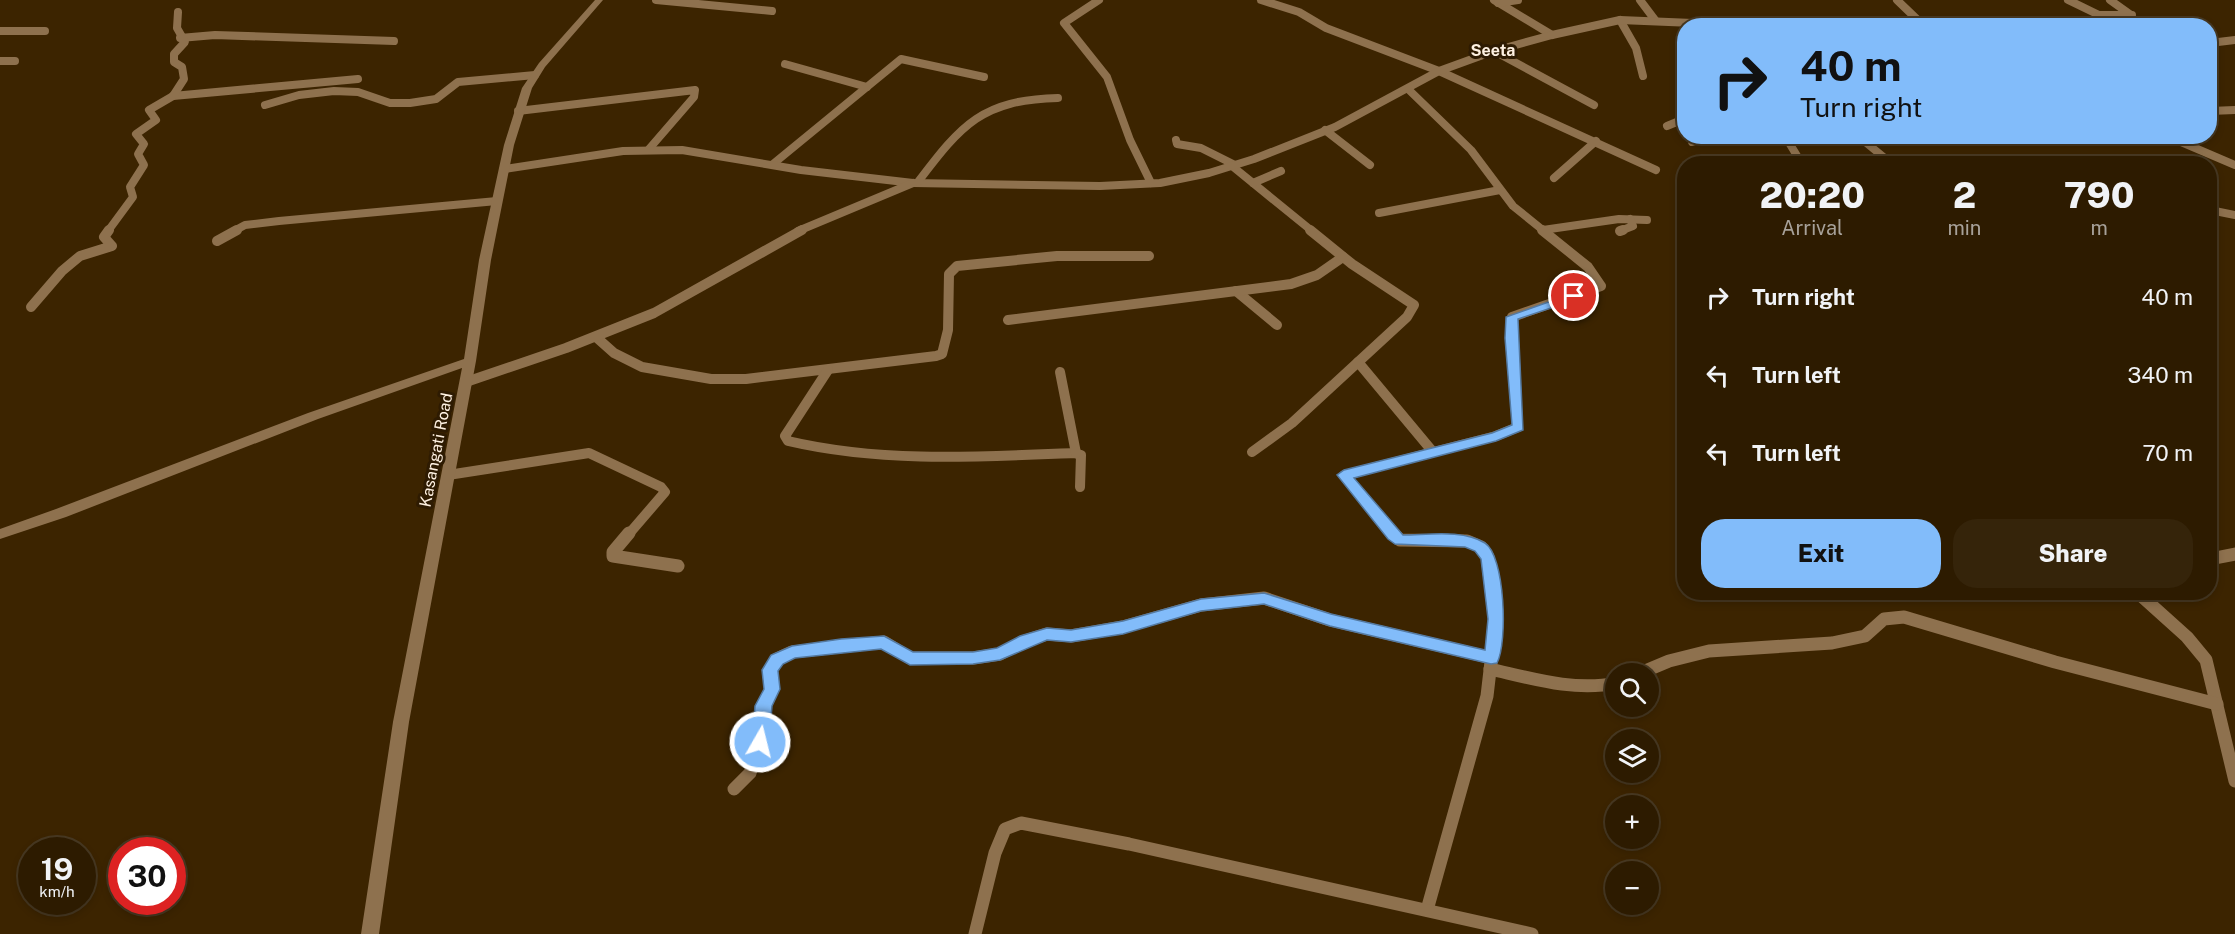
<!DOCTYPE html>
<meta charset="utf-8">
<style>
body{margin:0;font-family:"Public Sans",sans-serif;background:#35240a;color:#f1f3f6;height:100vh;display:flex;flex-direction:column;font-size:22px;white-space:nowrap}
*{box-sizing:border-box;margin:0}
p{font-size:20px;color:#a7a199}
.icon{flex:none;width:33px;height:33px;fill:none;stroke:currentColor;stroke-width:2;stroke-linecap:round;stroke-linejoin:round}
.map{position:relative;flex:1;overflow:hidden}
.details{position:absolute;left:1677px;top:156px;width:540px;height:444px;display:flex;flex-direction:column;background:#2d1b00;border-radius:24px;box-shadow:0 3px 9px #0003,0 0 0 2px #483922}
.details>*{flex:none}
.guide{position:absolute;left:1677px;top:18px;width:540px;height:126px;border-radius:24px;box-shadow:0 3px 9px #0003,0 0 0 2px #483922;background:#82bcfa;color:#111;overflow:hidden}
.controls{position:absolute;left:1605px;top:663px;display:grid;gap:12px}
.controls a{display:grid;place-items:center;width:54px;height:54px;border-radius:50%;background:#2d1b00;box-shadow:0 3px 9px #0003,0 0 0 2px #483922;font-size:30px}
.speed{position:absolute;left:18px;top:837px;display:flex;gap:12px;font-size:30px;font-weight:700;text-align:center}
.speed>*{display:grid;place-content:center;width:78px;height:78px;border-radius:50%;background:#2d1b00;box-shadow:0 3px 9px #0003,0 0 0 2px #483922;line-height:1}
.speed small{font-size:15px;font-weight:400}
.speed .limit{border:9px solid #d22;background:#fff;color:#111}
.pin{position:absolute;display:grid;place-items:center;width:51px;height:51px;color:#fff;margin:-26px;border:3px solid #fff;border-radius:50%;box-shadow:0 2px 6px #0007}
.me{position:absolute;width:66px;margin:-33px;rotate:8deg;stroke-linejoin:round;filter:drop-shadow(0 0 4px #0008)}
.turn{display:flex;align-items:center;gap:21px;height:126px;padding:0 24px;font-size:27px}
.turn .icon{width:78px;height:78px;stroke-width:2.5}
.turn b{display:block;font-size:42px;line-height:51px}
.eta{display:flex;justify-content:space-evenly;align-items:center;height:102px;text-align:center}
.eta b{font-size:36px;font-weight:800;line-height:42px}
.primary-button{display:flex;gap:12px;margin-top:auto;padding:12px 24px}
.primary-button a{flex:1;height:69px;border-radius:24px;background:#82bcfa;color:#111;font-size:24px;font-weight:800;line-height:69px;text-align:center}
.primary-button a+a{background:#35240a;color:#f1f3f6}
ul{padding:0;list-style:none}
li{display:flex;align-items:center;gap:18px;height:78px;padding:0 24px}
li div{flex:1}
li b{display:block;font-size:22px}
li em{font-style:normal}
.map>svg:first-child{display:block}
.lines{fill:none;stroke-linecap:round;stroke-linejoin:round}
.minor-far2{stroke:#8e714e;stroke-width:8}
.minor-far1{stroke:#8e714e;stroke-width:10}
.minor{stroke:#8e714e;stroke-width:13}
.tertiary{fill:#8e714e;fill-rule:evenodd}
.route{fill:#82bcfa;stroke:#547aa2;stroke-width:1.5}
.labels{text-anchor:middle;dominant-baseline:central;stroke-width:6;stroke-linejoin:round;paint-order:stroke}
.far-quarter-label{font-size:16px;font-weight:bold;fill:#fef1e2;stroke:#2e1b02}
.street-label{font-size:16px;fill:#fef1e2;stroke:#2e1b02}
</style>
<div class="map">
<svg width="2235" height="934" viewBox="0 0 2235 934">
<rect width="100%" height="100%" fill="#3c2400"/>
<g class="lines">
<g class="minor-far2">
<polyline points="656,0 772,11"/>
<polyline points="1099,0 1064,23 1107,77 1130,140 1151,183"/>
<polyline points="1261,0 1299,12 1326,28 1439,71 1656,170"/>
<polyline points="1494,0 1552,35"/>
<polyline points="1640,0 1655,20"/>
<polyline points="1897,0 1924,26"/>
<polyline points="2068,0 2099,15 2103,26"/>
<polyline points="2110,0 2131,15"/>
<polyline points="1498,3 1518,0"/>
<polyline points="2099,15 2132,15"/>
<polyline points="1620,20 1636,48 1643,76"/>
<polyline points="0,31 45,31"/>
<polyline points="180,38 215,35 394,41"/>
<polyline points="2210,43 2235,40"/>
<polyline points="1494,51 1594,105"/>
<polyline points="0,61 15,61"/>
<polyline points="785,64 867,87"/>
<polyline points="1408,89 1471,150 1513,206 1544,231"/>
<polyline points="173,96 358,79"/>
<polyline points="265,105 299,95 334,91 358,92 390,103 410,103 436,99 458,82 535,75"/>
<polyline points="518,111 695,90 694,97 649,149"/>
<polyline points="2210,111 2235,110"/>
<polyline points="1667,126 1684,119"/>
<polyline points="1325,130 1370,165"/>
<polyline points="1785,136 1802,164"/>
<polyline points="1858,136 1892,164"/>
<polyline points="2167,136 2235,165"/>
<polyline points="1176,140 1177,144 1201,148 1235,165"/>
<polyline points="1692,142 1715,136"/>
<polyline points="773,164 901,59 984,77"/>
<polyline points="1232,166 1312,231"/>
<polyline points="505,169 623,151 682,150 801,170 913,183 1100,186 1160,183 1209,173 1254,159 1335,127 1439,71 1494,51 1552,35 1620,20 1766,26"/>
<polyline points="1554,178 1596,141"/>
<path d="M918 182C962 124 982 100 1058 98"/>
<polyline points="1253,183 1281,171"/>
<polyline points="2210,210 2235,215"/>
<polyline points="1379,213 1500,190"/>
<polyline points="1543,230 1619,219 1647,220"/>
<polyline points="108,231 133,197 130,187 144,165 138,154 144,144 136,134 156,120 149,110 173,96 184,79 182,67 174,62 174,54 185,42 177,28 178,12"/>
<polyline points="234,231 245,225 279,221 497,201"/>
<polyline points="798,231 913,183"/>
<polyline points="1620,231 1633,226 1630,219"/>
</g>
<g class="minor-far1">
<polyline points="1620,231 1623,230"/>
<polyline points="217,241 237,230"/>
<polyline points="1236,291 1277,325"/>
<polyline points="31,307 62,271 80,256 112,246 104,237 109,230"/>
<polyline points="1008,320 1291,284 1317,275 1343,257"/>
<polyline points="596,337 614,353 642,367 711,379 746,379 936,356 942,354 948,330 949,274 957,266 1057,256 1149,256"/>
<polyline points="1358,362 1433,452"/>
<path d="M828 370 785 436 788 441C882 463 978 457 1074 453L1081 455 1080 487"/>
<polyline points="1060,372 1076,453"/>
<polyline points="466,382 566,348 654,313 802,230"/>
<polyline points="1252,452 1292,423 1407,317 1414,305 1352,264 1310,230"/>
<polyline points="448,475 589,453 661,487 665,492 628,535"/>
<polyline points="1393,535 1344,475 1496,436 1518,427 1511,338 1512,317 1601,286 1588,267 1542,230"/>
</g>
<g class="minor">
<polyline points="629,533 613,552 613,556 678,566"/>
<polyline points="1392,533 1400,540 1467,541 1481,547 1488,557 1496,619 1487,696 1427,910"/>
<polyline points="2210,559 2235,554"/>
<polyline points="2137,592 2187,637 2206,660 2235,781"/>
<path d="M1490 669C1530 678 1575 692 1616 683"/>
<polyline points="1638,674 1669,661 1709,651 1832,643 1865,636 1884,619 1904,617 2055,662 2217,704"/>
<polyline points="734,789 750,773 760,742 764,706 772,689 770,670 777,659 792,652 884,642 910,658 973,658 1000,654 1025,641 1047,634 1071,636 1123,627 1201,605 1264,598 1330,620 1492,658"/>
<polyline points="975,934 995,853 1005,829 1021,823 1129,844 1532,934"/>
</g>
<polygon class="tertiary" points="595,0 603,0 545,67 532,88 514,145 491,260 476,361 409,722 379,934 361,934 393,722 462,368 318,419 66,517 0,539 0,529 56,509 308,413 464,359 479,260 504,145 522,88 539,63"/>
</g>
<path class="route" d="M1574 293 1579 296 1578 299 1518 319 1523 430 1496 441 1354 478 1403 535C1427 535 1463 529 1485 543 1505 556 1508 642 1497 663L1491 664 1330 626 1264 604 1201 611 1123 634 1071 642 1047 640 1000 660 973 664 910 665 881 649 795 658 783 664 778 671 780 689 772 706 769 742 766 747 760 750 754 747 752 742 755 706 764 689 762 670 771 655 792 646 841 639 884 636 913 652H973L997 648 1020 636 1047 628 1071 630 1123 621 1201 599 1264 593 1331 614 1485 650 1488 619 1481 559 1475 551 1465 547 1395 544 1388 539 1337 475 1344 470 1492 433 1512 425 1505 338 1506 317Z"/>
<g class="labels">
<g class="far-quarter-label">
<text x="1493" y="50">Seeta</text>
</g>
<g class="street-label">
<text transform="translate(436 450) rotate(-79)">Kasangati Road</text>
</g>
</g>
</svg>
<div class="controls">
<a><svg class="icon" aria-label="search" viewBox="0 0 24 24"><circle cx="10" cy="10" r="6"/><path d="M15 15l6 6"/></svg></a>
<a><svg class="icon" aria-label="layers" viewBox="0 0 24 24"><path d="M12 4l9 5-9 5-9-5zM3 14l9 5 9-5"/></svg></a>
<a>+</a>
<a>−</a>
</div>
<div class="speed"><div>19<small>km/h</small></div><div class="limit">30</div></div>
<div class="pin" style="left:1574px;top:296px;background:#d93025"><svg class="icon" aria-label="arrive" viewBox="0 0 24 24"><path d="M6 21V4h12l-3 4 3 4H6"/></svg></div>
<svg class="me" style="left:760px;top:742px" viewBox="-20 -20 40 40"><circle r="17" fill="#82bcfa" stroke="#fff" stroke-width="3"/><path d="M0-11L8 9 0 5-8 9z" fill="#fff"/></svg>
<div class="guide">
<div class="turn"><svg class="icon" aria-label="right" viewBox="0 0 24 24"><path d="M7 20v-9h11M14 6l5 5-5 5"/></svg><div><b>40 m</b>Turn right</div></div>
</div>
<section class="details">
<div class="eta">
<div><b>20:20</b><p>Arrival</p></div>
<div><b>2</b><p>min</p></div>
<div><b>790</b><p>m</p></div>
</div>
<ul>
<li><svg class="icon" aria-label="right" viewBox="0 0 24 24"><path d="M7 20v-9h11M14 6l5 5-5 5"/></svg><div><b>Turn right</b></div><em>40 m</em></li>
<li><svg class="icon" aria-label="left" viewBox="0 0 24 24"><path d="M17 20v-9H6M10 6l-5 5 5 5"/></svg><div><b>Turn left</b></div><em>340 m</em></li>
<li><svg class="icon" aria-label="left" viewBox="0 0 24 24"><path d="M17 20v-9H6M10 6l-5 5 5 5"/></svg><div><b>Turn left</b></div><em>70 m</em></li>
</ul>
<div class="primary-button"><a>Exit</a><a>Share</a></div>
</section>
</div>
